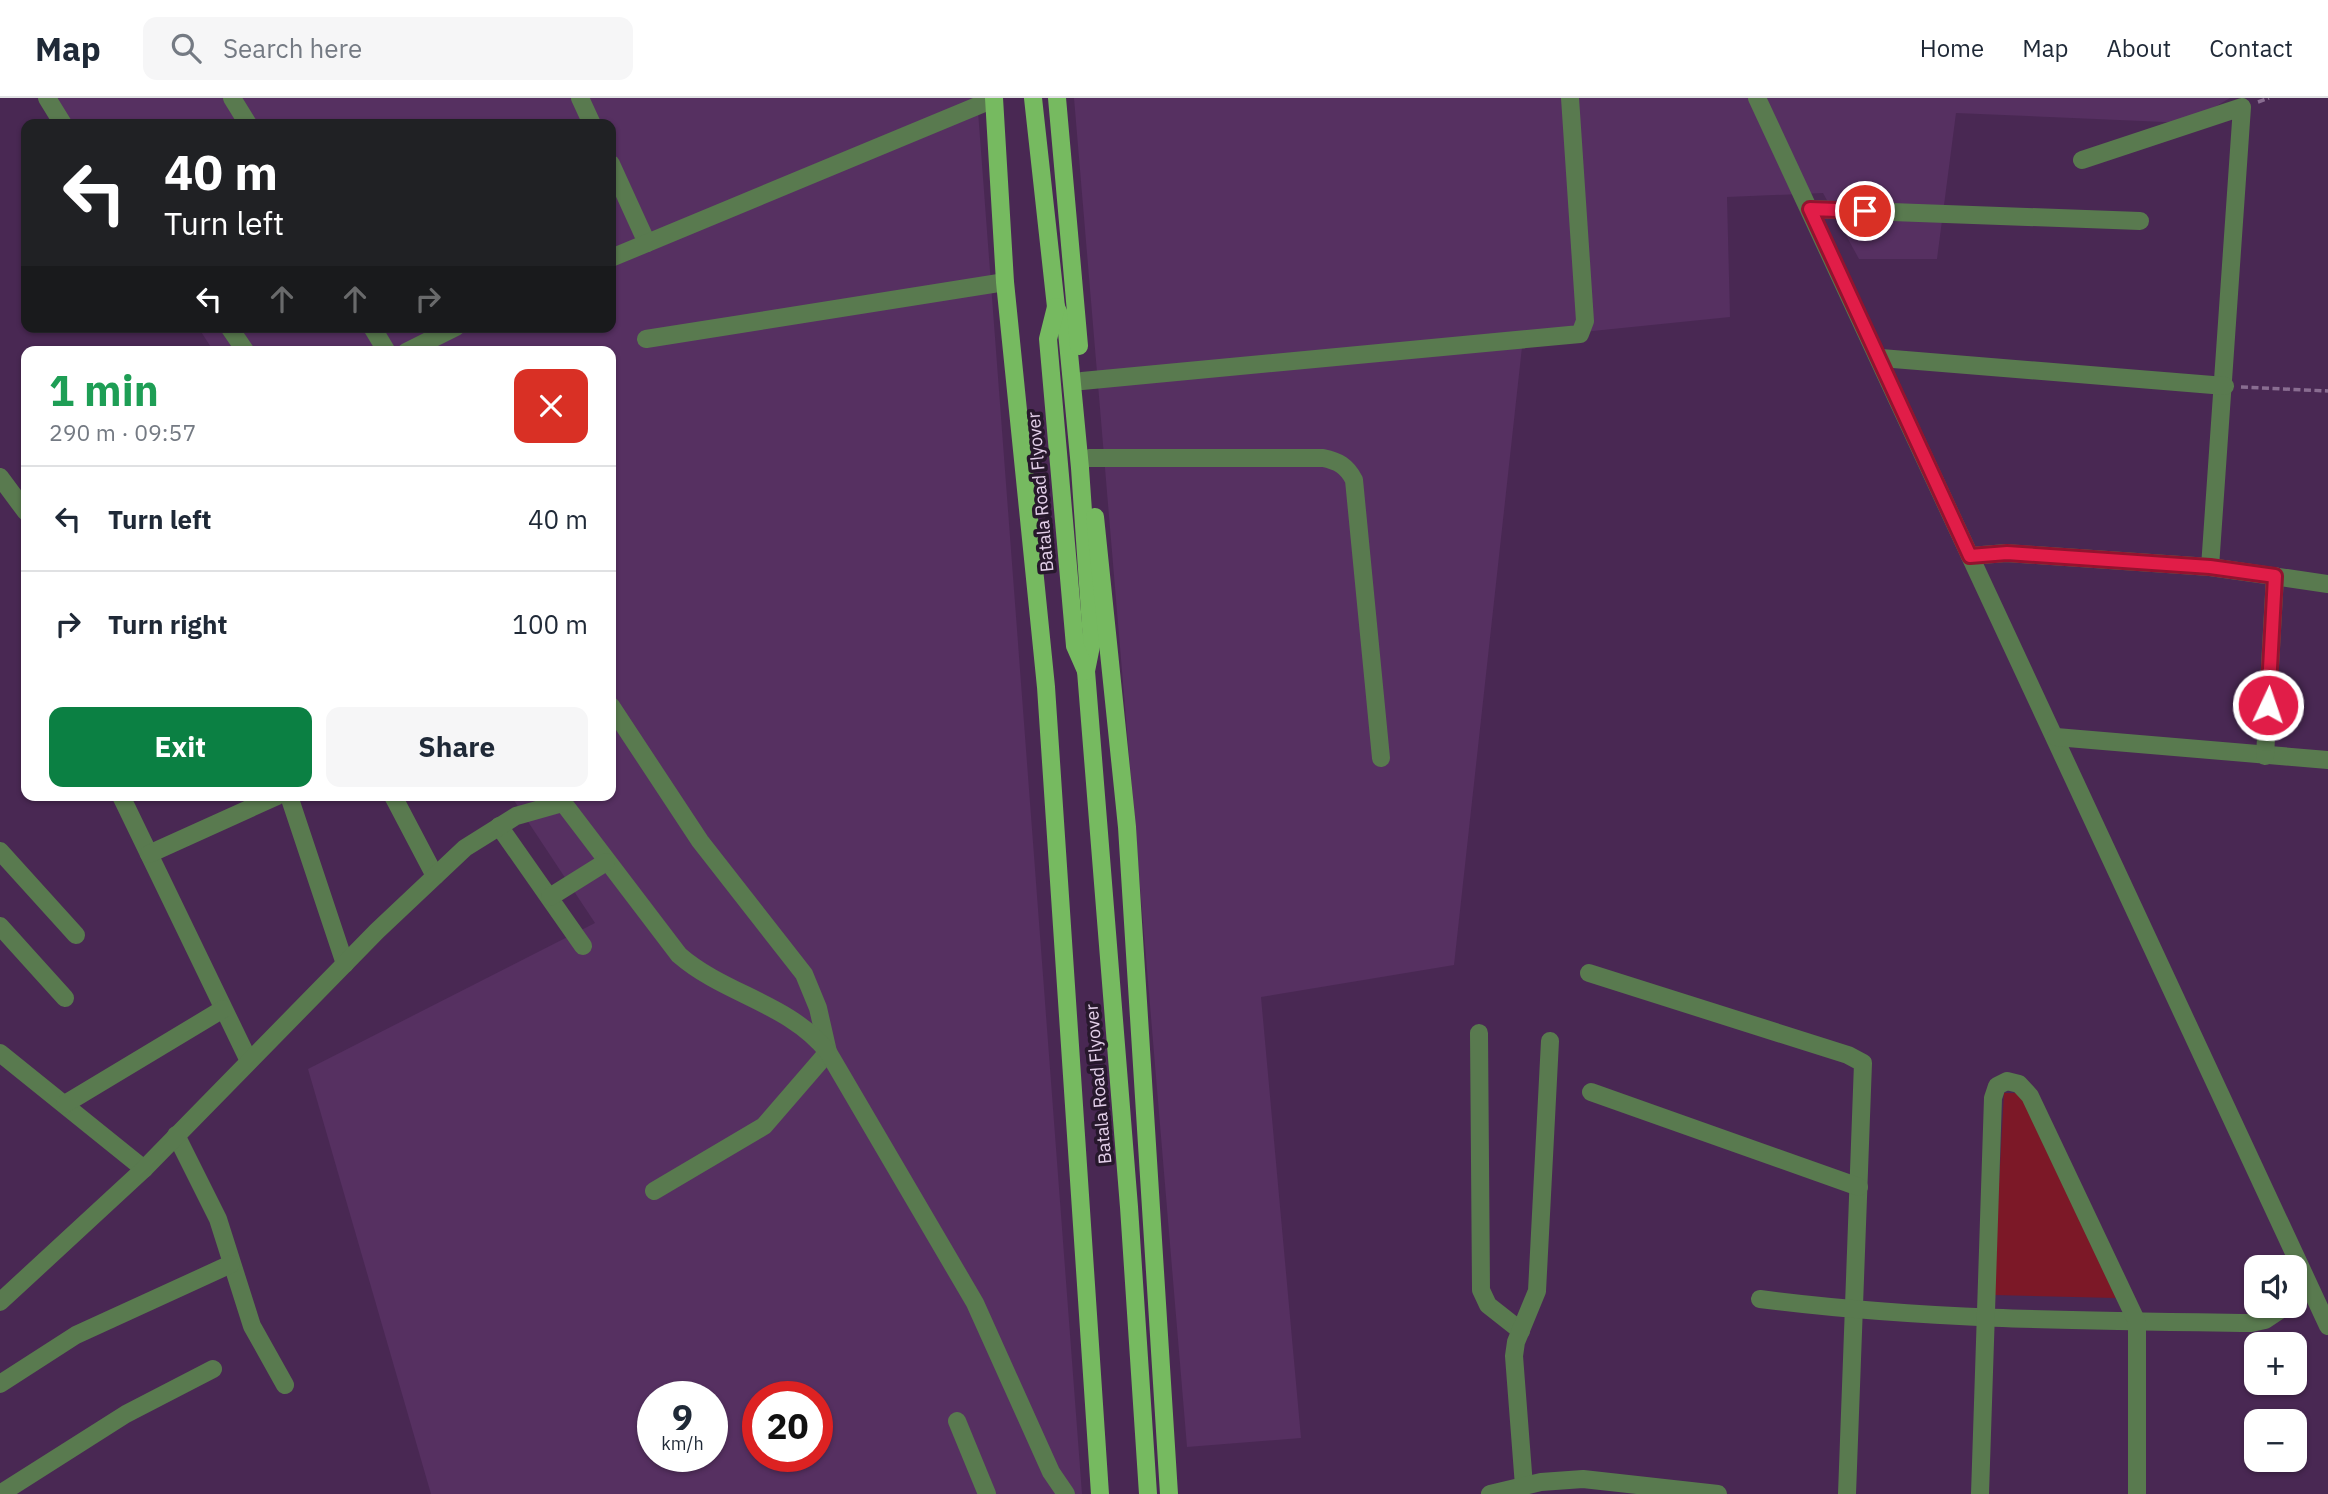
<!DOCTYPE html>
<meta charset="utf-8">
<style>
body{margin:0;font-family:"IBM Plex Sans",sans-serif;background:#f6f6f7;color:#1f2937;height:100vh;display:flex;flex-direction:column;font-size:26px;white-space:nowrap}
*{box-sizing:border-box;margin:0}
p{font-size:23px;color:#747a83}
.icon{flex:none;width:38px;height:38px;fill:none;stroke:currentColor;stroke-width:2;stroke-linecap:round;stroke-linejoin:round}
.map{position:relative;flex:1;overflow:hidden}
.side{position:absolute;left:21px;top:248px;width:595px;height:455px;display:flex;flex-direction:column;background:#fff;border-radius:14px;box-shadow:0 2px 5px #0004}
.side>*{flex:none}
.banner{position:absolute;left:21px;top:21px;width:595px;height:214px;border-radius:14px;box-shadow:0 2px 5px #0004;background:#202124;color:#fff;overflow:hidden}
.controls{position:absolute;left:2244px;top:1157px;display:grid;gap:14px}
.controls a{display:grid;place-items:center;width:63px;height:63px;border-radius:14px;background:#fff;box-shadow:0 2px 5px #0004;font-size:35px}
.speed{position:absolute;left:637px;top:1283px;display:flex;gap:14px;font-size:35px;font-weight:700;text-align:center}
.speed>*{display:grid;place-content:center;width:91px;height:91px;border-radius:50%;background:#fff;box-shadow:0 2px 5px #0004;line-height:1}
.speed small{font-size:18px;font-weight:400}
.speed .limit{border:10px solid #d22;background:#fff;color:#111}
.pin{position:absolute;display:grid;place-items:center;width:60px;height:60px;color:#fff;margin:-30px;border:4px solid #fff;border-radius:50%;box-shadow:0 2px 7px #0007}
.me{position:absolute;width:77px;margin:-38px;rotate:3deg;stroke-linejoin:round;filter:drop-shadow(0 0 5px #0008)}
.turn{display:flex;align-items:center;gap:24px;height:147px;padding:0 28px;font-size:32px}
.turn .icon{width:91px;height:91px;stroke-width:2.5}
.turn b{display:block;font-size:49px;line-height:60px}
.lanes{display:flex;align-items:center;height:66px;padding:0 28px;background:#0003;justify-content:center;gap:35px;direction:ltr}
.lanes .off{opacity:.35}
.round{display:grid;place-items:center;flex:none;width:74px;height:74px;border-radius:14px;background:#f6f6f7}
.headline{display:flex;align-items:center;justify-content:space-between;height:119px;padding:0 28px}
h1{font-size:42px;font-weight:800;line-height:52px;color:#1e9e55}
.primary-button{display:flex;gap:14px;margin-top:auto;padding:14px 28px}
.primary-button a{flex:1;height:80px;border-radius:14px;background:#0b8043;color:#fff;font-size:28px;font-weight:800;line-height:80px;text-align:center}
.primary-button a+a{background:#f6f6f7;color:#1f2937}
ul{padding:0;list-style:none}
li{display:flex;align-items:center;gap:21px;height:105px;padding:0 28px;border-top:2px solid #e0e1e3}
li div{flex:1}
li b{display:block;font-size:26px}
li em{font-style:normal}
header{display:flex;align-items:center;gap:42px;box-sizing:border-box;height:98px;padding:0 35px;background:#fff;border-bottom:2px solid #e0e1e3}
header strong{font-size:33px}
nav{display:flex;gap:38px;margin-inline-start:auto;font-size:24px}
.search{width:490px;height:63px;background:#f6f6f7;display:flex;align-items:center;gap:18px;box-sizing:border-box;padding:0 24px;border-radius:14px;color:#747a83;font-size:26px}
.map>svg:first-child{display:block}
.built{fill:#563061;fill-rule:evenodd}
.green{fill:#7c1827}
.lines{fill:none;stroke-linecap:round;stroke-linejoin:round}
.path{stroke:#896d91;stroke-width:3.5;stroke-dasharray:7 3.5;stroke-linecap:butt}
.minor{stroke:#597a4f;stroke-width:18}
.major{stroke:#76ba60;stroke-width:18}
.route-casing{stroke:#92132f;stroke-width:18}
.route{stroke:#e11d48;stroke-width:12}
.labels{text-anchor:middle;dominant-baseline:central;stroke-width:7;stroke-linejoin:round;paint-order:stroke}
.street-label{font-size:18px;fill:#e3cfe9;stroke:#27182c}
</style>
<header>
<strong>Map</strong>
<div class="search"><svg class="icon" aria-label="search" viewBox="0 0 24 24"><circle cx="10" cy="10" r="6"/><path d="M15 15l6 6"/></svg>Search here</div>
<nav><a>Home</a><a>Map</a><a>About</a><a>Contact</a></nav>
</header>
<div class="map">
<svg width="2328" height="1396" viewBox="0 0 2328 1396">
<rect width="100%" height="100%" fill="#492853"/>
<g class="built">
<path d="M44 0H977L1082 1396H431L308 971 595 825 511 698H611V254H214L198 229H611V26H62ZM653 1298H712V1358H653ZM758 1298H817V1358H758Z"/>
<polygon points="1074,0 2230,0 2188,25 1956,15 1937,161 1859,161 1823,95 1727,99 1730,219 1523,240 1454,867 1261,899 1301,1340 1187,1349"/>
</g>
<polygon class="green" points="2004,995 2026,995 2116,1200 1993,1197"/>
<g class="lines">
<g class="path">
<polyline points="2258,4 2269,0"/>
<polyline points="2241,289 2328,293"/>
</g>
<g class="minor">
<polyline points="47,0 63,26"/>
<polyline points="232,0 248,26"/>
<polyline points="580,0 592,26"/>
<polyline points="1757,0 2328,1228"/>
<polyline points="2082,62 2242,9 2210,469"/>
<polyline points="611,66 647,145"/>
<polyline points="1810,111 2140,123"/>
<polyline points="611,160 994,1"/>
<polyline points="229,229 246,254"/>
<polyline points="372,229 387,254"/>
<polyline points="646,241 1005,184"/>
<polyline points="406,254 456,229"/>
<polyline points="1881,260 2225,288"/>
<polyline points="1082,283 1580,236 1585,223 1570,0"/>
<path d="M1089 360H1323C1338 363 1347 368 1354 382L1381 660"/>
<polyline points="0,379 26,414"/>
<polyline points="1970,458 2006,455 2210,469 2328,486"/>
<polyline points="611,608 700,743 804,876 818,910 828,954 764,1028 654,1093"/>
<polyline points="2056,639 2328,662"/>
<polyline points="2265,658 2275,478"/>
<polyline points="121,698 249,963"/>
<polyline points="289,698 345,866"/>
<polyline points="393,698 435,778"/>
<path d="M558 698 679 857C725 897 789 905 828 954L975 1205 1051 1374 1066 1396"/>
<polyline points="499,728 583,848"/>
<polyline points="0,753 76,837"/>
<polyline points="149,756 277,698"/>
<polyline points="550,799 606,764"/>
<polyline points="0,828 65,900"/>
<polyline points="1589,875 1848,957 1863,965 1847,1396"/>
<polyline points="1479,935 1481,1192 1488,1207 1521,1233"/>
<polyline points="0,955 144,1071"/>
<polyline points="1591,994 1859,1089"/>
<polyline points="65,1006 223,911"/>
<polyline points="176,1037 218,1121 252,1228 285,1287"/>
<path d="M1760 1201C1923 1222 2086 1223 2251 1225L2265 1222 2286 1208"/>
<polyline points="0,1204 144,1071 377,833 465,750 516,718 562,705"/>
<polyline points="0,1286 76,1237 231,1166"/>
<polyline points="957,1323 987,1396"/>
<polyline points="1524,1388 1514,1258 1516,1244 1537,1193 1550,943"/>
<polyline points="0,1396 126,1316 213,1271"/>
<polyline points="1490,1396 1541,1384 1583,1381 1718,1396"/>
<polyline points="1980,1396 1993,1000 1997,988 2007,983 2019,986 2030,998 2137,1224 2137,1396"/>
</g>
<g class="major">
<polyline points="994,0 1005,184 1046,589 1100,1396"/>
<polyline points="1033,0 1056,209 1067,234 1080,370 1092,543 1086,573 1129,1109 1148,1396"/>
<polyline points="1057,0 1079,248"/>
<polyline points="1056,209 1048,241 1075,548 1086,573"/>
<polyline points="1095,419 1127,729 1169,1396"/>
</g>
</g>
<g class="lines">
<defs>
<polyline id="route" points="1865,113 1810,111 1970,458 2007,455 2210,469 2275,478 2268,607"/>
</defs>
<use href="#route" class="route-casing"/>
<use href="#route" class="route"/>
</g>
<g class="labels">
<g class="street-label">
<text transform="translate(1040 394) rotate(-95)">Batala Road Flyover</text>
<text transform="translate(1098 986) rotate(-95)">Batala Road Flyover</text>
</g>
</g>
</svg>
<div class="controls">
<a><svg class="icon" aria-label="sound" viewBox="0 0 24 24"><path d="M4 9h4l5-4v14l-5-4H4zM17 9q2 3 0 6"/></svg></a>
<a>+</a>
<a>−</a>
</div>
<div class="speed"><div>9<small>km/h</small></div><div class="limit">20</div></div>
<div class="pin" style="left:1865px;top:113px;background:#d93025"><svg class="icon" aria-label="arrive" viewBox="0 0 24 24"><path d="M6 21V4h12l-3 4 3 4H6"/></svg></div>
<svg class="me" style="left:2268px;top:607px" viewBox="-20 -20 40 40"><circle r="17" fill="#e11d48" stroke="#fff" stroke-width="3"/><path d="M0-11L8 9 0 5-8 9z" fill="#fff"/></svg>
<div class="banner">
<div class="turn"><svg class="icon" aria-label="left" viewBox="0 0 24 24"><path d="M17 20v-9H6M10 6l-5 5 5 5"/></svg><div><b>40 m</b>Turn left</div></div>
<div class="lanes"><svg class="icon" aria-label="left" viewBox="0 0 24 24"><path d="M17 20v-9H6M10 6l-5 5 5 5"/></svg><svg class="icon off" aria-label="ahead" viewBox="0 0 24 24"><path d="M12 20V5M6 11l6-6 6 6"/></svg><svg class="icon off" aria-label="ahead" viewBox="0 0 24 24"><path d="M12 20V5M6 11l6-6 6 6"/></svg><svg class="icon off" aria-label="right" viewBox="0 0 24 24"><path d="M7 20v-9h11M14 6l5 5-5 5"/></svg></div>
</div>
<section class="side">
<div class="headline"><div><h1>1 min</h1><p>290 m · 09:57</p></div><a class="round" style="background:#d93025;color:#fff"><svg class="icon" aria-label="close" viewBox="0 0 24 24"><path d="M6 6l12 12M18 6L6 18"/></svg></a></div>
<ul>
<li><svg class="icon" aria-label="left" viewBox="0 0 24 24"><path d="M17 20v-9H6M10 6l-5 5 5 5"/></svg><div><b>Turn left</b></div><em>40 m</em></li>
<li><svg class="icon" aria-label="right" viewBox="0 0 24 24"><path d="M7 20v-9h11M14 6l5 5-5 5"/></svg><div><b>Turn right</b></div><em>100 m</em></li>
</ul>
<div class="primary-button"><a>Exit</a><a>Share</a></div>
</section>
</div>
